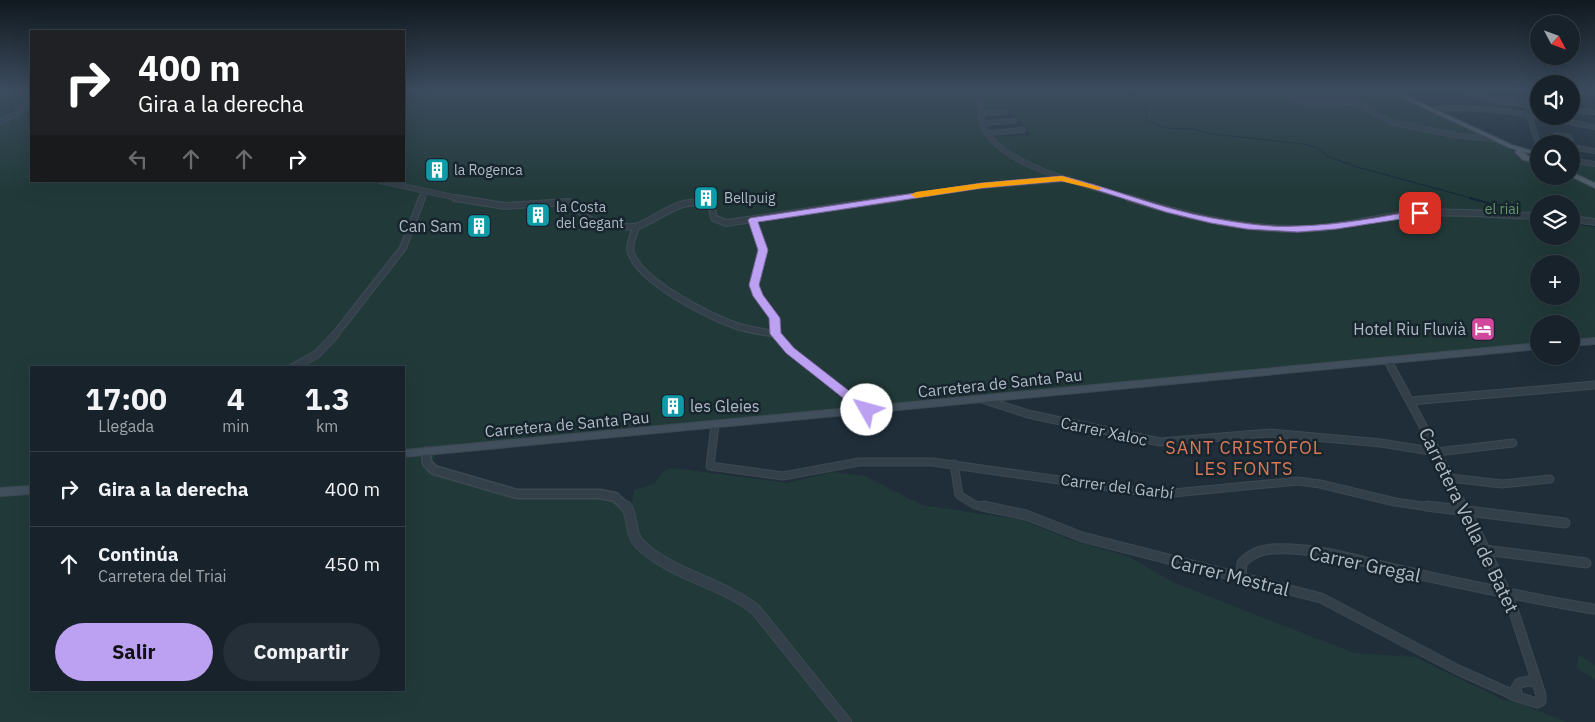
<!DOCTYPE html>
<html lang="es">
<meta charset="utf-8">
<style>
body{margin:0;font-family:"IBM Plex Sans",sans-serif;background:#242f37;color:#f1f3f6;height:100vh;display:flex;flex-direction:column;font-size:19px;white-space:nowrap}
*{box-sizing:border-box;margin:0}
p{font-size:16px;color:#9ea4a9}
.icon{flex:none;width:28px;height:28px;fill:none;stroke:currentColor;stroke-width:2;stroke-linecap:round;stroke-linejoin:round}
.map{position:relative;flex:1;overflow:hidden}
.details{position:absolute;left:30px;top:366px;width:375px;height:325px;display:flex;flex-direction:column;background:#17222b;border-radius:0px;box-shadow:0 5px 20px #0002,0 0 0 1px #363f47}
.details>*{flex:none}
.guide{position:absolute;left:30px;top:30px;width:375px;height:152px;border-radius:0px;box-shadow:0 5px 20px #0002,0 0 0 1px #363f47;background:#202124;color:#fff;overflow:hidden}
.needle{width:32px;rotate:131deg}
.fabs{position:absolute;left:1530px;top:15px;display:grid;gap:10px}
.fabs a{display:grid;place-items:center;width:50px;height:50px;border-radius:50%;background:#17222b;box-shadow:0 5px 20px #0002,0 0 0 1px #363f47;font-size:25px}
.pin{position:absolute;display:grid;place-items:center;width:42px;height:42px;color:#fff;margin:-21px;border-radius:10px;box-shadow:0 2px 8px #0006}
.me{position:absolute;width:55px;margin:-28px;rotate:308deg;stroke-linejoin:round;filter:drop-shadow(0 0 4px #0008)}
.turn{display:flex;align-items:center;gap:18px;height:105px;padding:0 25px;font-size:22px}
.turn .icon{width:65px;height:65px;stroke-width:2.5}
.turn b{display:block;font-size:35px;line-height:42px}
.lanes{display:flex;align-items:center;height:48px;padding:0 25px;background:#0003;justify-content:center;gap:25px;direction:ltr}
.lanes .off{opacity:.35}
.eta{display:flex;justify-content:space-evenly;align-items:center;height:85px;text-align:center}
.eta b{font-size:30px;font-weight:700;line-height:35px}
.action{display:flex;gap:10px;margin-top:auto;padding:10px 25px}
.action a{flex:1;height:58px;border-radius:30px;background:#bca0f2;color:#111;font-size:20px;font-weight:700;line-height:58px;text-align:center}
.action a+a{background:#242f37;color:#f1f3f6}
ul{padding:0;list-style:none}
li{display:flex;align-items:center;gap:15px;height:75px;padding:0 25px;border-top:1px solid #363f47}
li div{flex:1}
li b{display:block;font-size:19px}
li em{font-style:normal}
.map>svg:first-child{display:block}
.green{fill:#213a39;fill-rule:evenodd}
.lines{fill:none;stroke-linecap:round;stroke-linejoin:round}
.stream-far1{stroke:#132736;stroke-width:1}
.stream{stroke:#132736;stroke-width:2}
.minor-far3-casing{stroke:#3c4953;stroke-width:6}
.minor-far2-casing{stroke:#3c4953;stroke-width:8}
.minor-far1-casing{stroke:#3c4953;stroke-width:9}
.minor-casing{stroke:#3c4953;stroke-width:11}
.tertiary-far1-casing{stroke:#3c4953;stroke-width:11}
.tertiary-casing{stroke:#3c4953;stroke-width:12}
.secondary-casing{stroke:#3c4953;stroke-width:2}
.primary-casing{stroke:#3c4953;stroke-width:2}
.minor-far3{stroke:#334049;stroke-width:4.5}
.minor-far2{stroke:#334049;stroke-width:5.5}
.minor-far1{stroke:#334049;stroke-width:7}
.minor{stroke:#334049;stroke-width:9}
.tertiary-far1{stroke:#334049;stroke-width:8}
.tertiary{stroke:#334049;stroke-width:10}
.secondary{fill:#414f5d;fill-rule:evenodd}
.primary{fill:#505f6a;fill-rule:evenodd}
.route{fill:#bca0f2;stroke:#7a689d}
.slow{fill:#f59e0b}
.labels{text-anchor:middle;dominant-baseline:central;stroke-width:5;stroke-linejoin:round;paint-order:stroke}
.far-poi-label{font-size:14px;fill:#adbbc6;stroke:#18252e;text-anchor:start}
.far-park-label{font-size:14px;fill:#639867;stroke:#18252e}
.poi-label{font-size:16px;fill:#adbbc6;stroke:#18252e;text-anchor:end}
.street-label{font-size:16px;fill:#adbbc6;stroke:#18252e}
.neighbourhood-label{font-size:18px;letter-spacing:1px;fill:#d97955;stroke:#18252e}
.near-street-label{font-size:19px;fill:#adbbc6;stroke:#18252e}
</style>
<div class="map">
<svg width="1595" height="722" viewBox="0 0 1595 722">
<rect width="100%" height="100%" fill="#1f2e39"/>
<g class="green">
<path d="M0 90H31V181H404V90H1386L1506 146 1522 158 1539 163V176H1571L1595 188V339L1571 341V324H1539V344L437 447 433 463 445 471 523 492H609L624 499 631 511 634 490 654 484 665 470 674 468 787 483 832 472 865 476 922 505 1022 520 1071 540 1130 557 1172 582 1354 653 1415 657 1508 702 1507 698 1566 722H0ZM1004 107 1021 122 1030 135 993 137 986 128 985 109ZM1539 204H1571V236H1539ZM1539 264H1571V296H1539ZM31 368H404V690H31Z"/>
<polygon points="1571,161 1595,165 1595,183 1571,172"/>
<polygon points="1579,655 1595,665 1595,679 1576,668"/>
</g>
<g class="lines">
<polyline class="stream-far1" points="1130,94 1137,97 1147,107 1146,118 1150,122 1166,128 1193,129 1212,134 1304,144 1318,148 1327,156 1357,167 1475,199"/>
<g class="stream">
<polyline points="1470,198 1524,213"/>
<polyline points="1571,223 1595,226"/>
</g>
<defs>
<g id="minor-far3">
<path d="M980 90C981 101 979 119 984 128 1005 169 1091 186 1133 199"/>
<polyline points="1262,90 1311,104 1357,102 1390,122 1459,136 1495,139"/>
<polyline points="1456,90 1496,100 1539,107"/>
<polyline points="1521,90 1539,147"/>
<polyline points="1579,90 1595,96"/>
<path d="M1432 109C1488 105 1541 117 1595 127"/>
<polyline points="1571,111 1595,112"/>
<polyline points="983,113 1005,112"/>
<polyline points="0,121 15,115 31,102"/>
<polyline points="983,123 1014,121"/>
<polyline points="988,133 1023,130"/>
<polyline points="1559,144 1556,135 1569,137 1573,147"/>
<polyline points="1571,147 1595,151"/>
<polyline points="1571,160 1595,164"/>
<polyline points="380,181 462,199"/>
<polyline points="422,199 425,191"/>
<polyline points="889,199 982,186 1068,179"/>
</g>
<g id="minor-far2">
<path d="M455 198 505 206 568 202 574 203C586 220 590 222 611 225 619 225 631 229 638 226 664 216 684 192 712 208L714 218 726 223 898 198"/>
<path d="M1129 198C1183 215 1239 229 1296 229 1339 229 1379 216 1421 213 1458 211 1501 215 1539 216"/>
<polyline points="1571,219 1595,222"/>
<polyline points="753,220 763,250 754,285 758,296 775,318 778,336"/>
<path d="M636 227C634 235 628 245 631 253 641 282 707 315 734 325 748 330 762 332 776 334"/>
<polyline points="334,336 403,248 422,198"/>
</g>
<g id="minor-far1">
<polyline points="777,335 790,351 867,410"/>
<polyline points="1388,361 1437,452 1464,508"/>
<polyline points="292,368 317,354 335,335"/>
<polyline points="982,399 1028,414 1160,442 1270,433 1381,443 1437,452 1513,443"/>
<polyline points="1411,401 1595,385"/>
<polyline points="715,425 710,466 783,476 859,462 932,462 1137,491 1173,493 1298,481 1320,484 1395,502 1436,508"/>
<polyline points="954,464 959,495 975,505 989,508"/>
<polyline points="1450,478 1502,484 1550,479"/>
</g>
<g id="minor">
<polyline points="983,506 1026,515 1082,537 1321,598 1458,670 1518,697"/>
<polyline points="1427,506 1565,523"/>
<polyline points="1464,506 1512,606 1541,695 1541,701 1537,703 1518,697 1516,688 1519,683 1529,681 1537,683"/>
<polyline points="1485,550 1586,563"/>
<path d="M1241 578 1242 563C1250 554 1260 550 1272 549 1316 546 1361 562 1403 571 1466 585 1529 598 1593 609"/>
</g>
<polyline id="tertiary-far1" points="426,452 427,463 434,470 517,494 600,494 615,497 627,508"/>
<path id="tertiary" d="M626 506C635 520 627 534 644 548 676 576 723 583 756 610L846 722"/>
<g id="secondary">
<polygon points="1595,338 1595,344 1571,346 1571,340"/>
<polygon points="1539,343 1539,349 404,457 404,450"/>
<polygon points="31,486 31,494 0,496 0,488"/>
</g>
<g id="primary">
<polygon points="1386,90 1393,90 1512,145 1536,152 1536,154 1523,152 1528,156 1539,159 1539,163 1523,160 1515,152 1517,150 1508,147"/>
<polygon points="1571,172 1595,183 1595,188 1570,176 1571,176"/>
</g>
</defs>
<use href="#minor-far3" class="minor-far3-casing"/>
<use href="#minor-far2" class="minor-far2-casing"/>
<use href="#minor-far1" class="minor-far1-casing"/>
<use href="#minor" class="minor-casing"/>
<use href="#tertiary-far1" class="tertiary-far1-casing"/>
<use href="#tertiary" class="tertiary-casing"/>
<use href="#secondary" class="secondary-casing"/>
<use href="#primary" class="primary-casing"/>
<use href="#minor-far3" class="minor-far3"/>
<use href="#minor-far2" class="minor-far2"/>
<use href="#minor-far1" class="minor-far1"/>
<use href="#minor" class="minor"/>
<use href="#tertiary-far1" class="tertiary-far1"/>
<use href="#tertiary" class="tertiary"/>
<use href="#secondary" class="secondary"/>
<use href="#primary" class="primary"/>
</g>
<linearGradient id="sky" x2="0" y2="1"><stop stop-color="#11191f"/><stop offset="0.47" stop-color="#3c4c5f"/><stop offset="1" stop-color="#3c4c5f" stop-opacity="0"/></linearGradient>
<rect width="1595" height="191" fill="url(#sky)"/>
<path class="route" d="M1062 176C1112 188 1161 209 1212 218 1240 223 1271 228 1299 226 1340 225 1380 217 1420 210L1425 213 1420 216 1336 229 1298 232 1247 229 1211 223 1166 212 1084 186 1062 181 982 188 758 222 768 250 759 285 763 295 780 318 781 333 794 348 871 408 873 410 871 413H862L786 353 770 334 769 318 753 296 749 285 758 250 748 220 750 218 982 183Z"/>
<polygon class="slow" points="1062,176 1102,188 1098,190 1061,181 982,188 916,198 911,195 916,192 982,183"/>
<defs>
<symbol id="building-square" viewBox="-11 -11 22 22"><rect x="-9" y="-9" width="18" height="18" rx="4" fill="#0f9aa8" stroke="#18252e"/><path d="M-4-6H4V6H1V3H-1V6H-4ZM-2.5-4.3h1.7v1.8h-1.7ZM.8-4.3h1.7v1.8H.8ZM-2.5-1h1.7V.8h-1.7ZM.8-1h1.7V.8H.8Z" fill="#fff"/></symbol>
<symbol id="hotel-square" viewBox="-11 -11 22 22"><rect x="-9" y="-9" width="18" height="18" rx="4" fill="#d1479c" stroke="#18252e"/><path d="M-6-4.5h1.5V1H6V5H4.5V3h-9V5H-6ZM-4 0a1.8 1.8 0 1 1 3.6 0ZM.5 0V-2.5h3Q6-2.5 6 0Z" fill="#fff"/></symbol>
</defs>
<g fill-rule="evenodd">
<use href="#building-square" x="423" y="156" width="28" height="28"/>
<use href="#building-square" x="692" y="184" width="28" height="28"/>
<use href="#building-square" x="524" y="201" width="28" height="28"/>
<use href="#building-square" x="465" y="212" width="28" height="28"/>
<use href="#hotel-square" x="1469" y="315" width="28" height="28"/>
<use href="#building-square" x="659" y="392" width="28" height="28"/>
</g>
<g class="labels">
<g class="far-poi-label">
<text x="454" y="170">la Rogenca</text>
<text x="724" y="198">Bellpuig</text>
<text x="556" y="207">la Costa<tspan x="556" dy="16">del Gegant</tspan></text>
</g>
<g class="far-park-label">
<text x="1502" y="209">el riai</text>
</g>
<g class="poi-label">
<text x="462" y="226">Can Sam</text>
<text x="1466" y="329">Hotel Riu Fluvià</text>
<text x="690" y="406" text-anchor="start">les Gleies</text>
</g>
<g class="street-label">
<text transform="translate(1000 383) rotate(-6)">Carretera de Santa Pau</text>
<text transform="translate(567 424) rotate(-5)">Carretera de Santa Pau</text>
<text transform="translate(1104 431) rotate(12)">Carrer Xaloc</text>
<text transform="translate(1117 486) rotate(7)">Carrer del Garbí</text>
</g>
<g class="neighbourhood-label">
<text x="1244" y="447">SANT CRISTÒFOL<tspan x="1244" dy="21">LES FONTS</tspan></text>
</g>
<g class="near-street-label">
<text transform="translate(1469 520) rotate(64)">Carretera Vella de Batet</text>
<text transform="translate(1365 564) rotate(12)">Carrer Gregal</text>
<text transform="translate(1230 575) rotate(14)">Carrer Mestral</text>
</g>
</g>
</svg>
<div class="fabs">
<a><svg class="needle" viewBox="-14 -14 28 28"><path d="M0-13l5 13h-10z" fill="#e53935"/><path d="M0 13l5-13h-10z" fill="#9ea4a9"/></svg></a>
<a><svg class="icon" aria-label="sound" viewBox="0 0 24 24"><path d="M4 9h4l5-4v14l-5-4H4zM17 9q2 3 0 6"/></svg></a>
<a><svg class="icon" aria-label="search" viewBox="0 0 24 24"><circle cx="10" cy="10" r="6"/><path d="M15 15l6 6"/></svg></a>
<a><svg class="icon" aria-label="layers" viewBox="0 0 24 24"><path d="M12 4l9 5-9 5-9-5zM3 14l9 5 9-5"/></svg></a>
<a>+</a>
<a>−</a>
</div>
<div class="pin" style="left:1420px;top:213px;background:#d93025"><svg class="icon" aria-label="arrive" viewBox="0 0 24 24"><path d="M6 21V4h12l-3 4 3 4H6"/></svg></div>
<svg class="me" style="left:867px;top:410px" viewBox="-20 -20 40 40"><circle r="19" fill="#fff"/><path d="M0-13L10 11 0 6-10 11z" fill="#bca0f2"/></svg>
<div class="guide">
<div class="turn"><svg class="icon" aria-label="right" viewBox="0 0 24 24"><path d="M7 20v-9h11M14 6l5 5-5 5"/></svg><div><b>400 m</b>Gira a la derecha</div></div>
<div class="lanes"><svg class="icon off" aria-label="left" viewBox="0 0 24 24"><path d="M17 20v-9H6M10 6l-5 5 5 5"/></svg><svg class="icon off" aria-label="ahead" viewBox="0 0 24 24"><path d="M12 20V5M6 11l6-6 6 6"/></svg><svg class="icon off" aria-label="ahead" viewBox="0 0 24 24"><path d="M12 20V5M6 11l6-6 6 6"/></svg><svg class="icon" aria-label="right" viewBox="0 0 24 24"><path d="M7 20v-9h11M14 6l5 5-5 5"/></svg></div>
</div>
<section class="details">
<div class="eta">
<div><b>17:00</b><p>Llegada</p></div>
<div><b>4</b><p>min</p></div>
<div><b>1.3</b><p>km</p></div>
</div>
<ul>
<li><svg class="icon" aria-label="right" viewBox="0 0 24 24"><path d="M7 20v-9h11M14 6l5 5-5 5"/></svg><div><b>Gira a la derecha</b></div><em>400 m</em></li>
<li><svg class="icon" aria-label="ahead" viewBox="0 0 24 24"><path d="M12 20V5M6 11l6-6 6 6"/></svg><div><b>Continúa</b><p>Carretera del Triai</p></div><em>450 m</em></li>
</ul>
<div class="action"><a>Salir</a><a>Compartir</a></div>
</section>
</div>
